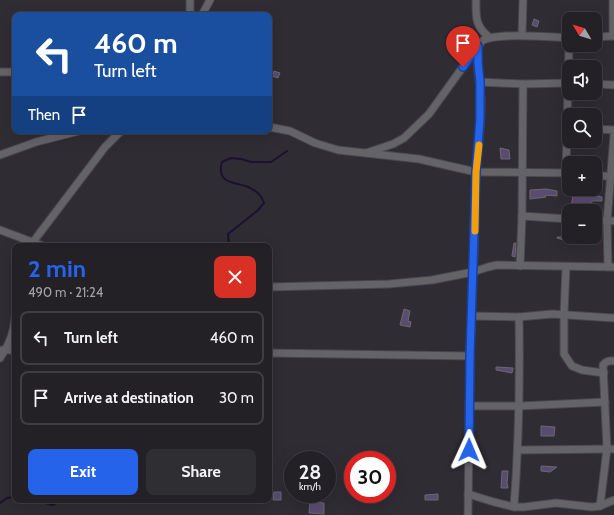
<!DOCTYPE html>
<meta charset="utf-8">
<style>
body{margin:0;font-family:Cabin,sans-serif;background:#2f2e32;color:#f1f3f6;height:100vh;display:flex;flex-direction:column;font-size:15px;white-space:nowrap}
*{box-sizing:border-box;margin:0}
p{font-size:13px;color:#a3a3a7}
.icon{flex:none;width:22px;height:22px;fill:none;stroke:currentColor;stroke-width:2;stroke-linecap:round;stroke-linejoin:round}
.map{position:relative;flex:1;overflow:hidden}
.details{position:absolute;left:12px;top:243px;width:260px;height:260px;display:flex;flex-direction:column;background:#232126;border-radius:8px;box-shadow:0 4px 16px #0002,0 0 0 1px #403e43}
.details>*{flex:none}
.banner{position:absolute;left:12px;top:12px;width:260px;height:122px;border-radius:8px;box-shadow:0 4px 16px #0002,0 0 0 1px #403e43;background:#1a4fa0;color:#fff;overflow:hidden}
.needle{width:26px;rotate:308deg}
.controls{position:absolute;left:562px;top:12px;display:grid;gap:8px}
.controls a{display:grid;place-items:center;width:40px;height:40px;border-radius:8px;background:#232126;box-shadow:0 4px 16px #0002,0 0 0 1px #403e43;font-size:20px}
.speed{position:absolute;left:284px;top:451px;display:flex;gap:8px;font-size:20px;font-weight:700;text-align:center}
.speed>*{display:grid;place-content:center;width:52px;height:52px;border-radius:50%;background:#232126;box-shadow:0 4px 16px #0002,0 0 0 1px #403e43;line-height:1}
.speed small{font-size:10px;font-weight:400}
.speed .limit{border:6px solid #d22;background:#fff;color:#111}
.pin{position:absolute;display:grid;place-items:center;width:34px;height:34px;color:#fff;margin:-41px -17px;border-radius:50% 50% 50% 0;rotate:-45deg;box-shadow:0 0 4px #0007}
.pin .icon{rotate:45deg}
.me{position:absolute;width:44px;margin:-22px;rotate:1deg;stroke-linejoin:round;filter:drop-shadow(0 0 3px #0008)}
.turn{display:flex;align-items:center;gap:14px;height:84px;padding:0 16px;font-size:18px}
.turn .icon{width:52px;height:52px;stroke-width:2.5}
.turn b{display:block;font-size:28px;line-height:34px}
.then{display:flex;align-items:center;height:38px;padding:0 16px;background:#0003;gap:8px;font-size:15px}
.round{display:grid;place-items:center;flex:none;width:42px;height:42px;border-radius:8px;background:#2f2e32}
.headline{display:flex;align-items:center;justify-content:space-between;height:68px;padding:0 16px}
h1{font-size:24px;font-weight:700;line-height:30px;color:#2563eb}
.button{display:flex;gap:8px;margin-top:auto;padding:8px 16px}
.button a{flex:1;height:46px;border-radius:8px;background:#2563eb;color:#fff;font-size:16px;font-weight:700;line-height:46px;text-align:center}
.button a+a{background:#2f2e32;color:#f1f3f6}
ul{padding:0;list-style:none}
li{display:flex;align-items:center;gap:12px;height:54px;margin:0 8px 6px;padding:0 8px;border:2px solid #403e43;border-radius:8px}
li div{flex:1}
li b{display:block;font-size:15px}
li em{font-style:normal}
.map>svg:first-child{display:block}
.lines{fill:none;stroke-linecap:round;stroke-linejoin:round}
.stream{stroke:#1e1030;stroke-width:2}
.building{fill:#5a4c71;stroke:#6b6870}
.street-casing{stroke:#49474d;stroke-width:9}
.street{stroke:#646367;stroke-width:7}
.route-casing{stroke:#184099;stroke-width:10}
.route{stroke:#2563eb;stroke-width:7}
.slow{stroke:#f59e0b;stroke-width:7}
</style>
<div class="map">
<svg width="614" height="515" viewBox="0 0 614 515">
<rect width="100%" height="100%" fill="#2f2c33"/>
<g class="lines">
<g class="stream">
<path d="M229 246 228 234 257 211 264 203C262 197 258 192 252 189 240 181 215 187 222 162L231 158 241 159 251 162H271L287 151"/>
<polyline points="33,500 53,505 61,500"/>
<polyline points="0,503 7,498 15,497"/>
</g>
</g>
<g class="building">
<polygon points="534,19 539,21 537,27 532,25"/>
<polygon points="274,71 280,73 278,78 272,76"/>
<polygon points="500,148 509,150 510,159 501,159"/>
<polygon points="546,189 557,191 557,196 545,195 546,197 530,199 530,190"/>
<polygon points="571,189 580,191 598,191 597,196 602,197 602,201 592,201 591,207 585,206 584,210 571,208 573,194 570,194"/>
<polygon points="557,237 574,237 573,243 557,238"/>
<polygon points="514,243 516,243 515,257 512,256"/>
<polygon points="404,309 410,311 408,321 411,322 410,327 400,325"/>
<polygon points="496,367 513,368 512,373 496,370"/>
<polygon points="541,426 555,427 554,436 541,436"/>
<polygon points="541,466 557,467 550,472 541,471"/>
<polygon points="502,471 508,471 507,483 508,488 501,488"/>
<polygon points="274,492 281,492 281,500 273,500"/>
<polygon points="438,494 438,500 425,500 425,495"/>
<polygon points="310,502 324,503 324,514 309,513"/>
</g>
<g class="lines">
<defs>
<g id="street">
<path d="M476 0C476 17 475 26 489 37"/>
<polyline points="613,0 613,36"/>
<polyline points="190,15 190,0"/>
<polyline points="202,15 210,0"/>
<polyline points="522,35 523,0"/>
<polyline points="595,37 614,36"/>
<polyline points="0,72 15,72"/>
<polyline points="480,82 523,84 569,83"/>
<polyline points="595,84 614,85"/>
<polyline points="269,127 290,131 315,143 338,150 419,159 476,172 569,173"/>
<polyline points="595,129 614,130"/>
<polyline points="366,153 393,144 404,138 429,114 478,46"/>
<polyline points="0,155 36,142 79,131"/>
<polyline points="566,173 569,45"/>
<polyline points="595,175 614,177"/>
<polyline points="522,216 569,219"/>
<polyline points="595,220 614,221"/>
<polyline points="0,230 43,246"/>
<polyline points="30,246 105,147 121,131"/>
<polyline points="520,266 522,216 523,84"/>
<polyline points="566,267 564,314 564,354 572,366 582,370 604,373"/>
<polyline points="608,267 607,221 614,135"/>
<path d="M269 287 389 284 432 280 473 272C476 239 474 206 476 172 478 147 482 122 481 97 480 85 473 48 482 41 494 32 552 37 569 38"/>
<polyline points="472,316 519,317 552,314 614,318"/>
<polyline points="2,350 15,350"/>
<polyline points="269,353 470,356"/>
<path d="M0 358C8 347 14 332 15 318"/>
<polyline points="470,406 520,406 605,402"/>
<polyline points="519,450 614,449"/>
<polyline points="468,494 494,502 514,507 524,507 556,503 592,507 600,506 614,500"/>
<path d="M600 506 607 449 603 365C606 361 609 360 614 361"/>
<path d="M514 507C519 443 520 381 519 317"/>
<polyline points="468,515 470,356 473,272 488,267 497,265 614,267"/>
</g>
</defs>
<use href="#street" class="street-casing"/>
<use href="#street" class="street"/>
</g>
<g class="lines">
<defs>
<polyline id="route" points="463,67 478,46 478,63 480,82 480,119 476,172 470,356 469,450"/>
</defs>
<use href="#route" class="route-casing"/>
<use href="#route" class="route"/>
<polyline class="slow" points="475,231 476,172 479,145"/>
</g>
</svg>
<div class="controls">
<a><svg class="needle" viewBox="-14 -14 28 28"><path d="M0-13l5 13h-10z" fill="#e53935"/><path d="M0 13l5-13h-10z" fill="#a3a3a7"/></svg></a>
<a><svg class="icon" aria-label="sound" viewBox="0 0 24 24"><path d="M4 9h4l5-4v14l-5-4H4zM17 9q2 3 0 6"/></svg></a>
<a><svg class="icon" aria-label="search" viewBox="0 0 24 24"><circle cx="10" cy="10" r="6"/><path d="M15 15l6 6"/></svg></a>
<a>+</a>
<a>−</a>
</div>
<div class="speed"><div>28<small>km/h</small></div><div class="limit">30</div></div>
<div class="pin" style="left:463px;top:67px;background:#d93025"><svg class="icon" aria-label="arrive" viewBox="0 0 24 24"><path d="M6 21V4h12l-3 4 3 4H6"/></svg></div>
<svg class="me" style="left:469px;top:450px" viewBox="-20 -20 40 40"><path d="M0-17L14 15 0 8-14 15z" fill="#2563eb" stroke="#fff" stroke-width="4"/></svg>
<div class="banner">
<div class="turn"><svg class="icon" aria-label="left" viewBox="0 0 24 24"><path d="M17 20v-9H6M10 6l-5 5 5 5"/></svg><div><b>460 m</b>Turn left</div></div>
<div class="then">Then<svg class="icon" aria-label="arrive" viewBox="0 0 24 24"><path d="M6 21V4h12l-3 4 3 4H6"/></svg></div>
</div>
<section class="details">
<div class="headline"><div><h1>2 min</h1><p>490 m · 21:24</p></div><a class="round" style="background:#d93025;color:#fff"><svg class="icon" aria-label="close" viewBox="0 0 24 24"><path d="M6 6l12 12M18 6L6 18"/></svg></a></div>
<ul>
<li><svg class="icon" aria-label="left" viewBox="0 0 24 24"><path d="M17 20v-9H6M10 6l-5 5 5 5"/></svg><div><b>Turn left</b></div><em>460 m</em></li>
<li><svg class="icon" aria-label="arrive" viewBox="0 0 24 24"><path d="M6 21V4h12l-3 4 3 4H6"/></svg><div><b>Arrive at destination</b></div><em>30 m</em></li>
</ul>
<div class="button"><a>Exit</a><a>Share</a></div>
</section>
</div>
